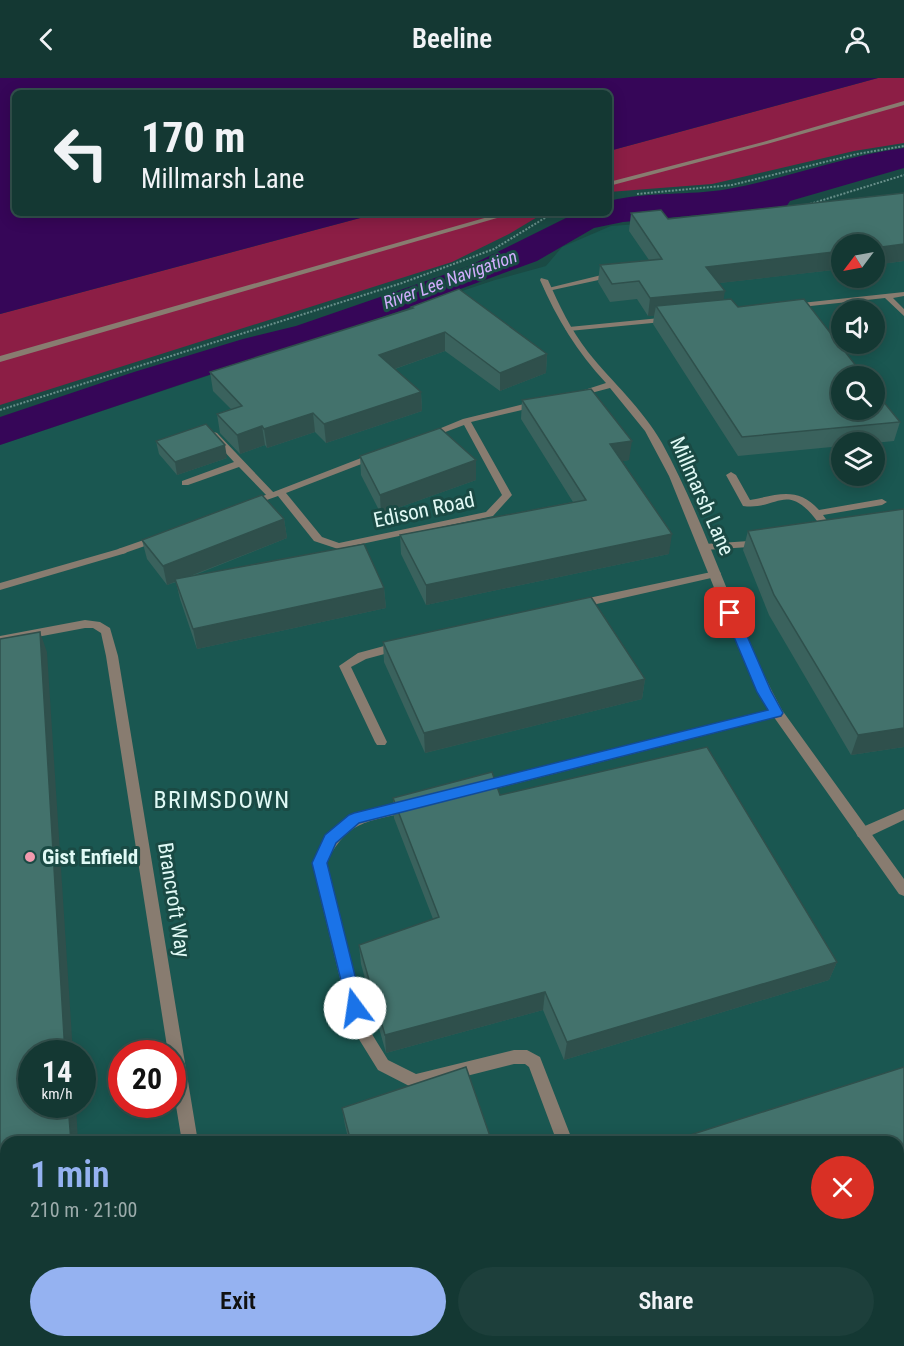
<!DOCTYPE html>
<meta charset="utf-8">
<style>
body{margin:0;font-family:"Roboto Condensed",sans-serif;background:#1d3f3b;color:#f1f3f6;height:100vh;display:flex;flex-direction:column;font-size:22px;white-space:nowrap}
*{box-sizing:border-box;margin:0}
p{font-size:20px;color:#9dacac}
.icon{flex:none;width:33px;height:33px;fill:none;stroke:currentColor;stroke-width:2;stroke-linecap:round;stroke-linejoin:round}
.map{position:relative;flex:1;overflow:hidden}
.details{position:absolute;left:0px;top:1058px;width:904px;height:212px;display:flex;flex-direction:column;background:#143833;border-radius:18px 18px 0 0;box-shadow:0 3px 15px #0003,0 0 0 2px #33524e}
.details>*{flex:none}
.guide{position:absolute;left:12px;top:12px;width:600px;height:126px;border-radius:9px;box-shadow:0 3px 15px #0003,0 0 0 2px #33524e;background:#143833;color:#f1f3f6;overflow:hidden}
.needle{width:39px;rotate:238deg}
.tools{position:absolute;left:831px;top:156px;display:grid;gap:12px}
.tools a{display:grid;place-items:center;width:54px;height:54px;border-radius:50%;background:#143833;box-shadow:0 3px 15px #0003,0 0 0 2px #33524e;font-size:30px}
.speed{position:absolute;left:18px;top:962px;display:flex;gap:12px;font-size:30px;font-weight:700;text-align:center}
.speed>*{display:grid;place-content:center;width:78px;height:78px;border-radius:50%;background:#143833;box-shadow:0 3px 15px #0003,0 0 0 2px #33524e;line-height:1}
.speed small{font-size:15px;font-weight:400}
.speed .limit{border:9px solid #d22;background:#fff;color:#111}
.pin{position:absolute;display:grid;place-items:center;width:51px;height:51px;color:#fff;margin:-26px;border-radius:12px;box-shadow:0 3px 9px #0006}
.me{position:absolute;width:66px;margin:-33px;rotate:346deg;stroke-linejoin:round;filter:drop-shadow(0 0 4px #0008)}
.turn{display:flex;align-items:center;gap:21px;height:126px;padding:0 30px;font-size:27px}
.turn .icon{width:78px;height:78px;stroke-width:2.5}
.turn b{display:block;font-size:42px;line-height:51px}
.round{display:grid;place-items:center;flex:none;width:63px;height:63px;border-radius:32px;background:#1d3f3b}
.headline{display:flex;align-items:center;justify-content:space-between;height:102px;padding:0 30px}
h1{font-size:36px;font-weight:600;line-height:45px;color:#95b2f1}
.cta{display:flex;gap:12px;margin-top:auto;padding:12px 30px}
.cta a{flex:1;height:69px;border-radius:36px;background:#95b2f1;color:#111;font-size:24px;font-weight:600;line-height:69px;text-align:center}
.cta a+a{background:#1d3f3b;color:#f1f3f6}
header{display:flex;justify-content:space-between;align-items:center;height:78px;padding:0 30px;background:#143833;font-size:27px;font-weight:600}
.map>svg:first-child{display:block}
.built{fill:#1a5751;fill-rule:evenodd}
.green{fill:#8c1e45}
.water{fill:#360658}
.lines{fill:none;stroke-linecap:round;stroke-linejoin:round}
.path{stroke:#678e89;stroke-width:2;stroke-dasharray:2 1.5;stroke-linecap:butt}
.lane{fill:#887c70;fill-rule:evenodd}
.street{fill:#887c70;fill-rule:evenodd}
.wall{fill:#3a625d}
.shaded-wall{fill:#2f504c}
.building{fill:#43726c;stroke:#2f504c;stroke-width:1.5}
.route{fill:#1a73e8;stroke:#114b97;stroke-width:1.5}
.poi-dot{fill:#f29aae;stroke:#1a4a44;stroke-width:2}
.labels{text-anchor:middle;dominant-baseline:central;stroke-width:6;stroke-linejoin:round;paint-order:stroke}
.far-water-label{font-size:18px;font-style:italic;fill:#d1adfd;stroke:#1a4a44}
.street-label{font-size:21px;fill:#e0f9f5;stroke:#1a4a44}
.poi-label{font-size:21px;font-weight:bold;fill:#e0f9f5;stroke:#1a4a44;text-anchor:start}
.quarter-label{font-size:24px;letter-spacing:1.5px;fill:#e0f9f5;stroke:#1a4a44}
</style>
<header><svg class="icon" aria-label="back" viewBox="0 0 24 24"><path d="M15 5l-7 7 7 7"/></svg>Beeline<svg class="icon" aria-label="person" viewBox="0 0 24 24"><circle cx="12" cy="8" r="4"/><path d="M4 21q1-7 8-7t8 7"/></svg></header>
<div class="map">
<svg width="904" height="1268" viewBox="0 0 904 1268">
<rect width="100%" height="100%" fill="#1a4a44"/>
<path class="built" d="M904 127V1268H0V367L495 202 546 188 562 169 611 148ZM842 166H874V200H842ZM842 232H874V266H842ZM842 298H874V332H842ZM842 364H874V398H842ZM32 975H82V1026H32ZM122 975H172V1026H122ZM6 1064H898V1263H6Z"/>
<g class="green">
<polygon points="878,0 904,0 904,65 854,73 712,106 609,114 609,73"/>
<polygon points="379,135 544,135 509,156 452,184 0,327 0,236"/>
</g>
<g class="water">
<polygon points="0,0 878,0 609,73 609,15 15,15 15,135 379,135 0,236"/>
<path d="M904 70V90L790 123 786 129 623 144 594 150 537 183 403 232 0 367V339L134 294 243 261 296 248 409 209 469 188 576 135H609V123C648 113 689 118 728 111 788 100 844 78 904 70Z"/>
</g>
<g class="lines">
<g class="path">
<polyline points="637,116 732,107 857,76 904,68"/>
<polyline points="810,126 904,97"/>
<polyline points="0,332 402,205 494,171 553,135"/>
</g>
<g class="lane">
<polygon points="904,23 904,27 767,66 609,108 609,104 763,64"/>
<polygon points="502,135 514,135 0,284 0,278"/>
<polygon points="614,194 617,194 617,198 548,213 544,211"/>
<polygon points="904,214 904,218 893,220 904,231 904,238 885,220 792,230 788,228 792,226"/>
<polygon points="670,239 673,239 673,243 569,253 565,251 569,249"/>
<polygon points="214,354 217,355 274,415 274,419 268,419 239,389 188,407 182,407 182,403 234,384 209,357"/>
<path d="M731 394 736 397 750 422C778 417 797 408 819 432L882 421 887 424 882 427 823 437 828 444 827 446 812 450 807 447 817 443C786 402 777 433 743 428L726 397Z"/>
<polygon points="760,460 764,461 765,463 764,465 749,469 705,472 700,469 705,466 749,463"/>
<polygon points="122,470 127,473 126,475 0,512 0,505"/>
<polygon points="716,493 720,494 721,496 720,498 579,530 574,526 579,522"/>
<polygon points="85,542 100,544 110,550 118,578 198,1064 182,1064 172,1004 172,975 168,975 106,578 101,555 93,550 85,550 0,566 0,558"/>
<polygon points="399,564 405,568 403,571 366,581 351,589 387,664 385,667 377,667 375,664 339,588 358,575"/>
<polygon points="777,631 783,635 781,638 483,714 478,712 477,709 478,706 483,704"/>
<path d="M408 723 413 724 414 728 413 732C368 746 351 738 326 785L367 948 388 982 416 996 514 972H527L540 979 573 1064H557L529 989 525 986H514L415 1011 378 992 352 950 312 785C338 736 357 734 408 723Z"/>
<polygon points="904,731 904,742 868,759 863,760 858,759 856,755 858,751"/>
<polygon points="180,1263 198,1263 197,1268 179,1268"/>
<polygon points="633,1263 651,1263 653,1268 635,1268"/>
</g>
<g class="street">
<path d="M541 200 548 202C559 227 571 252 588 274 613 305 642 330 662 365 709 451 735 546 782 632L904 801V818L899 816 771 635 738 569 669 398 645 353 610 310 576 319 572 316 606 305C577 274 557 241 540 202Z"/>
<polygon points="536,323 539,324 539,328 471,344 512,417 493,438 338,471 314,463 278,418 250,428 245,425 374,375 379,378 377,380 286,415 322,459 339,465 486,434 502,417 464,347 432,359 426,359 424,357 463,341"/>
<polygon points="158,457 163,460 162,462 122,476 117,473 118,471"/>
</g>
</g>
<g class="wall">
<polygon points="904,115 904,183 874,187 874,166 842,166 842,191 719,205 723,221 738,229 900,344 894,363 874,365 842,364 842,368 738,378 653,246 654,238 648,238 637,221 610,224 598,204 600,187 649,182 629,153 631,135 668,141"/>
<polygon points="411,229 547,276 546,295 500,313 445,273 395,291 421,314 422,333 326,365 315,354 267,370 265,367 240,376 220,355 217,336 231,331 213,313 210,294 411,231"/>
<polygon points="522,322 629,382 622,383 669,476 426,527 401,476 400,457 573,424 521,341"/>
<polygon points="156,363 227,380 177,397 159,376"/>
<polygon points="360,378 476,382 476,402 381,436 361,397"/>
<polygon points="904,431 904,669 851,677 769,537 743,472 748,453"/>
<polygon points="284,441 287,460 192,498 384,510 386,530 197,571 180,521 176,504 167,507 147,481 142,462"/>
<polygon points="383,564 645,601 642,621 425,675 384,584"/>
<polygon points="500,717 837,884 829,902 564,982 543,932 386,975 361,886 359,867 433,841 394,740 393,720"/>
<polygon points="342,1030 492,1064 349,1064 345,1047"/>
<polygon points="674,1263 898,1263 904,1268 676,1268"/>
</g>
<g class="shaded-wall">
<polygon points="904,166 904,183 874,187 874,170"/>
<polygon points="842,173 842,191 703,207 706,189"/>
<polygon points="725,213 722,231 656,228 654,238 648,238 650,220"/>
<polygon points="445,254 445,273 380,296 379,277"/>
<polygon points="547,276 546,295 500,313 500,295"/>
<polygon points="421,314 422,333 326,365 324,346"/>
<polygon points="313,335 315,354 267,370 264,351"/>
<polygon points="262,348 265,367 240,376 237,357"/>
<polygon points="632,363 629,382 608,386 610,366"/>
<polygon points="225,367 227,380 177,397 175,384"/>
<polygon points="476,382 476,402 381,436 380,417"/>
<polygon points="284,441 287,460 167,507 163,488"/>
<polygon points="672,456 669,476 426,527 426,507"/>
<polygon points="384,510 386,530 197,571 193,551"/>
<polygon points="40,554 47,574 73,975 65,975"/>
<polygon points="645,601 642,621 425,675 424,655"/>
<polygon points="904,650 904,669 851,677 858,657"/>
<polygon points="837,884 829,902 564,982 567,964"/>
<polygon points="545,914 543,932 386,975 385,957"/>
<polygon points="68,1026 76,1026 78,1064 71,1064"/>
<polygon points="82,1263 91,1263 92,1268 83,1268"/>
</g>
<g class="building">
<polygon points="904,115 904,166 874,170 874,166 842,166 842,173 706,189 725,213 650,220 639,203 612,206 600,187 662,181 631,135 661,132 668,141"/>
<polygon points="459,211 547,276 500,295 445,254 379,277 421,314 324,346 313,335 264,351 262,348 237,357 217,336 242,328 210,294 413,230 411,229"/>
<polygon points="731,221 738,229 804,221 864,298 842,298 842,332 874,332 874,312 900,344 742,359 656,228"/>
<polygon points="591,311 632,363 610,366 672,456 426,507 400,457 586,422 522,322"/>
<polygon points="206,346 225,367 175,384 156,363"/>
<polygon points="440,350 476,382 380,417 360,378"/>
<polygon points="262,417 284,441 163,488 142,462"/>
<polygon points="904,431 904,650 858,657 774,517 748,453"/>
<polygon points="364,466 384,510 193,551 175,501"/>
<polygon points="591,519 645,601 424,655 383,564"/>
<polygon points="40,554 65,975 32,975 32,1026 68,1026 71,1064 6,1064 6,1263 82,1263 83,1268 0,1268 0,561"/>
<polygon points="707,669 837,884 567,964 545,914 385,957 359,867 439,839 393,720 492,694 500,717"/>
<polygon points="466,989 492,1064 351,1064 342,1030"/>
<polygon points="904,989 904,1268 687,1268 685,1263 898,1263 898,1064 668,1064"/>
<polygon points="328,1263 351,1263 352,1268 312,1268"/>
<polygon points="401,1263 562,1263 564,1268 403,1268"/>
</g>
<polygon class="route" points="730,531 737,535 771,613 783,635 781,638 359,745 336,765 327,785 363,930 361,935 355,937 349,935 312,785 325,757 349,737 354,735 768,632 757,614 724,535"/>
<circle class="poi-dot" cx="30" cy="779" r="6"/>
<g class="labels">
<g class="far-water-label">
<text transform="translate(450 201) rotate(-20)">River Lee Navigation</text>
</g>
<g class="street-label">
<text transform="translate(702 418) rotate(66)">Millmarsh Lane</text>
<text transform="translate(424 432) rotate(-12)">Edison Road</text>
<text transform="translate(174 822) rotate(81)">Brancroft Way</text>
</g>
<g class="poi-label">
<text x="42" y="779">Gist Enfield</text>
</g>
<g class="quarter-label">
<text x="222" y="722">BRIMSDOWN</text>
</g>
</g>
</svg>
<div class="tools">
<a><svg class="needle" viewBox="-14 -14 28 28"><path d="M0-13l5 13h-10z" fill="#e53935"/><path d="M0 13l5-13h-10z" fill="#9dacac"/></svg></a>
<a><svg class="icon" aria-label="sound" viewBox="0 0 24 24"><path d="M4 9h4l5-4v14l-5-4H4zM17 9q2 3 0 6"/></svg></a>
<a><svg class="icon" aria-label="search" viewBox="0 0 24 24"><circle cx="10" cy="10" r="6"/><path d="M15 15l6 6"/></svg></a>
<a><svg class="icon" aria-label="layers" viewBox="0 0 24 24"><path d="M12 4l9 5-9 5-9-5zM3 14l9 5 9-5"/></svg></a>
</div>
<div class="speed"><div>14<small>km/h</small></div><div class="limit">20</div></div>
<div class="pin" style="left:730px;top:535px;background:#d93025"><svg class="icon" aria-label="arrive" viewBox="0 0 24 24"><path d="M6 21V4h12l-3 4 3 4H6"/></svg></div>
<svg class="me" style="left:355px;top:930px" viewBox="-20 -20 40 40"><circle r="19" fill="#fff"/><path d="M0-13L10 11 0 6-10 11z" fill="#1a73e8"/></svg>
<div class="guide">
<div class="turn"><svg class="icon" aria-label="left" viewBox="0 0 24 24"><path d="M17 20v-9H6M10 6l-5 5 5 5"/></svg><div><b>170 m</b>Millmarsh Lane</div></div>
</div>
<section class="details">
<div class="headline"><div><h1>1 min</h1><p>210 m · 21:00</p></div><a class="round" style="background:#d93025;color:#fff"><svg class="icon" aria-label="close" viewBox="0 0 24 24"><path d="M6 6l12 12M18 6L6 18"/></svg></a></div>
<div class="cta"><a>Exit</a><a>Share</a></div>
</section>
</div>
